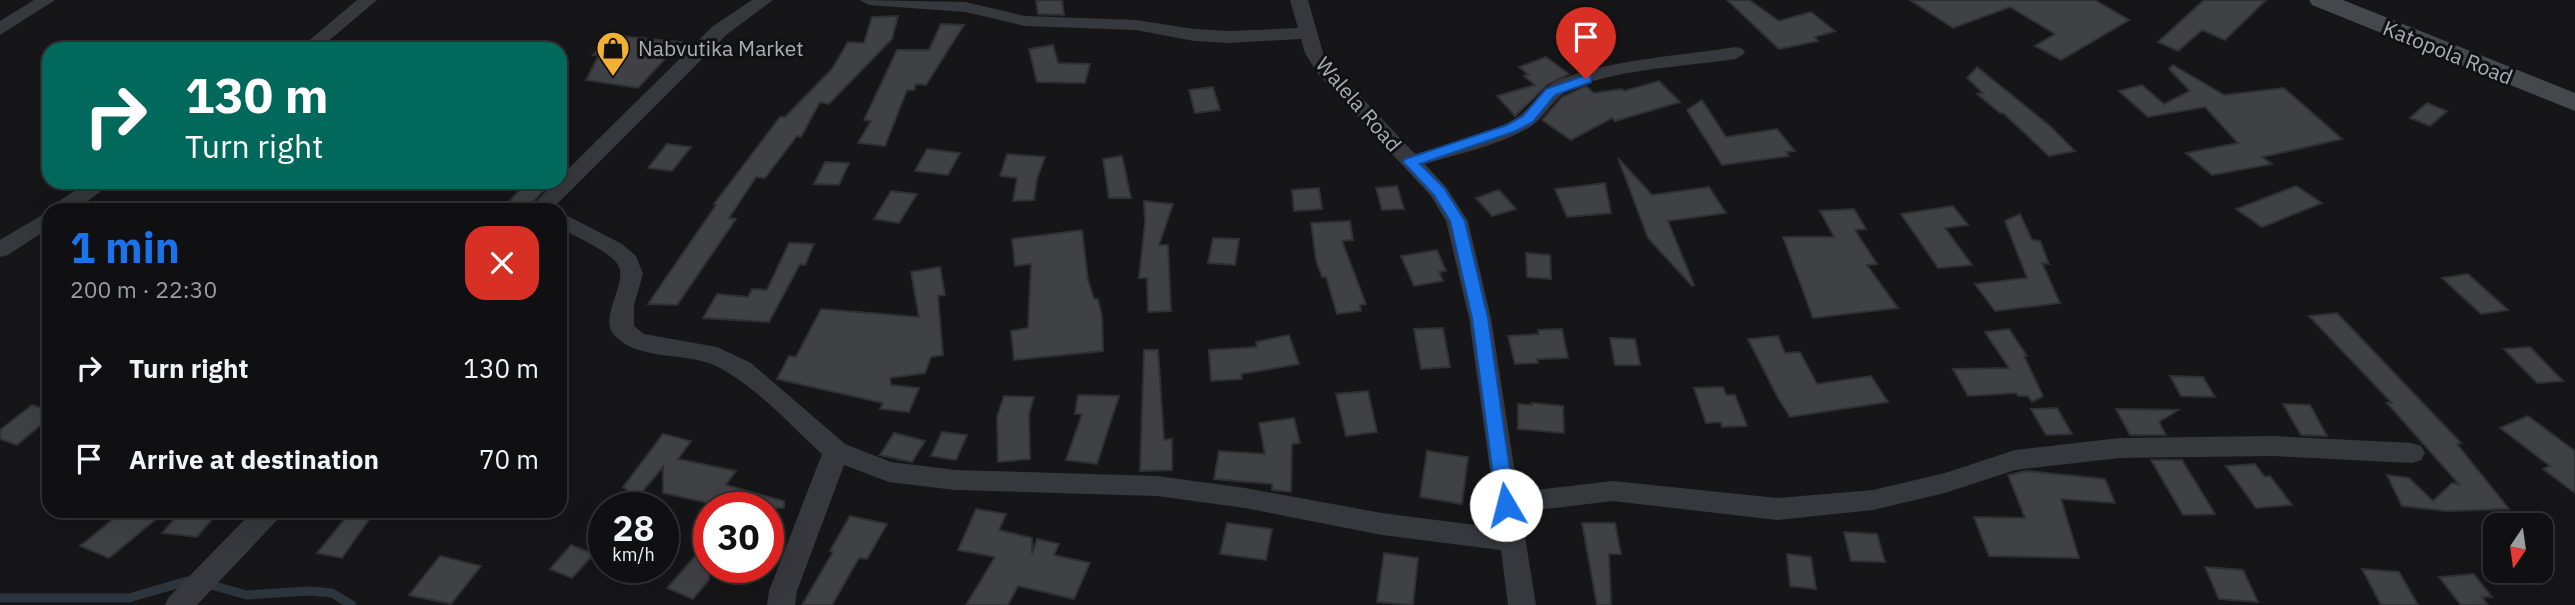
<!DOCTYPE html>
<meta charset="utf-8">
<style>
body{margin:0;font-family:"IBM Plex Sans",sans-serif;background:#19191b;color:#f1f3f6;height:100vh;display:flex;flex-direction:column;font-size:26px;white-space:nowrap}
*{box-sizing:border-box;margin:0}
p{font-size:23px;color:#9c9d9f}
.icon{flex:none;width:38px;height:38px;fill:none;stroke:currentColor;stroke-width:2;stroke-linecap:round;stroke-linejoin:round}
.map{position:relative;flex:1;overflow:hidden}
.drawer{position:absolute;left:42px;top:203px;width:525px;height:315px;display:flex;flex-direction:column;background:#101012;border-radius:21px;box-shadow:0 7px 28px #0002,0 0 0 2px #303032}
.drawer>*{flex:none}
.top-card{position:absolute;left:42px;top:42px;width:525px;height:147px;border-radius:21px;box-shadow:0 7px 28px #0002,0 0 0 2px #303032;background:#00695c;color:#fff;overflow:hidden}
.needle{width:46px;rotate:193deg}
.tools{position:absolute;left:2483px;top:513px;display:grid;gap:14px}
.tools a{display:grid;place-items:center;width:70px;height:70px;border-radius:14px;background:#101012;box-shadow:0 7px 28px #0002,0 0 0 2px #303032;font-size:35px}
.speed{position:absolute;left:588px;top:492px;display:flex;gap:14px;font-size:35px;font-weight:700;text-align:center}
.speed>*{display:grid;place-content:center;width:91px;height:91px;border-radius:50%;background:#101012;box-shadow:0 7px 28px #0002,0 0 0 2px #303032;line-height:1}
.speed small{font-size:18px;font-weight:400}
.speed .limit{border:10px solid #d22;background:#fff;color:#111}
.pin{position:absolute;display:grid;place-items:center;width:60px;height:60px;color:#fff;margin:-72px -30px;border-radius:50% 50% 50% 0;rotate:-45deg;box-shadow:0 0 7px #0007}
.pin .icon{rotate:45deg}
.me{position:absolute;width:77px;margin:-38px;rotate:352deg;stroke-linejoin:round;filter:drop-shadow(0 0 5px #0008)}
.turn{display:flex;align-items:center;gap:24px;height:147px;padding:0 28px;font-size:32px}
.turn .icon{width:91px;height:91px;stroke-width:2.5}
.turn b{display:block;font-size:49px;line-height:60px}
.round{display:grid;place-items:center;flex:none;width:74px;height:74px;border-radius:21px;background:#19191b}
.headline{display:flex;align-items:center;justify-content:space-between;height:119px;padding:0 28px}
h1{font-size:42px;font-weight:800;line-height:52px;color:#1a73e8}
ul{padding:0;list-style:none}
li{display:flex;align-items:center;gap:21px;height:91px;padding:0 28px}
li div{flex:1}
li b{display:block;font-size:26px}
li em{font-style:normal}
.map>svg:first-child{display:block}
.lines{fill:none;stroke-linecap:round;stroke-linejoin:round}
.stream{stroke:#2c353c;stroke-width:9}
.building{fill:#404145;stroke:#303034;stroke-width:2}
.street{fill:#37383d;fill-rule:evenodd}
.secondary{fill:#45474d;fill-rule:evenodd}
.route{fill:#1a73e8;stroke:#114b97;stroke-width:2}
.labels{text-anchor:middle;dominant-baseline:central;stroke-width:6;stroke-linejoin:round;paint-order:stroke}
.poi-label{font-size:21px;fill:#a8adb8;stroke:#111113;text-anchor:start}
.street-label{font-size:21px;fill:#a8adb8;stroke:#111113}
</style>
<div class="map">
<svg width="2575" height="605" viewBox="0 0 2575 605">
<rect width="100%" height="100%" fill="#161618"/>
<g class="lines">
<g class="stream">
<polyline points="207,584 247,595 309,591 332,593 352,605"/>
<polyline points="0,598 129,598 187,581 194,582"/>
</g>
</g>
<g class="building">
<polygon points="1036,0 1062,0 1064,15 1038,14"/>
<polygon points="1727,0 1749,0 1779,21 1811,12 1835,31 1815,37 1818,41 1779,49"/>
<polygon points="1910,0 2095,0 2129,20 2061,60 2035,46 2055,34 2010,7 1953,28"/>
<polygon points="2204,0 2266,0 2225,40 2202,30 2178,51 2158,42"/>
<polygon points="898,16 892,39 829,104 820,102 801,137 797,136 765,178 756,177 729,218 736,219 677,305 648,304 716,205 714,204 780,117 785,117 832,69 848,42 864,43 872,17"/>
<polygon points="941,24 964,25 926,85 916,84 914,90 907,90 885,146 858,143 871,121 864,120 897,50 929,50"/>
<polygon points="610,35 681,42 638,88 586,80 599,55 593,55"/>
<polygon points="1053,45 1058,63 1090,64 1085,83 1037,82 1029,49"/>
<polygon points="1546,57 1569,74 1547,85 1515,116 1497,96 1535,85 1524,76 1528,74 1519,67"/>
<polygon points="2173,65 2224,95 2284,88 2342,139 2262,157 2272,164 2212,175 2186,153 2238,143 2205,107 2148,117 2119,91 2142,85 2164,104 2190,91 2169,69"/>
<polygon points="1977,67 2050,126 2075,151 2049,156 2003,113 2000,113 1977,94 1983,93 1967,78"/>
<polygon points="1659,81 1680,102 1615,121 1612,118 1571,140 1542,120 1562,97 1586,86 1594,93 1622,89 1624,91"/>
<polygon points="1213,87 1220,110 1195,113 1189,90"/>
<polygon points="1702,100 1726,137 1777,129 1795,151 1786,152 1789,156 1722,165 1687,110"/>
<polygon points="2427,103 2447,111 2430,126 2410,118"/>
<polygon points="667,144 691,147 672,171 648,168"/>
<polygon points="927,149 960,153 948,175 915,171"/>
<polygon points="1007,154 1045,157 1037,179 1034,200 1013,201 1017,178 1000,176"/>
<polygon points="1122,156 1131,198 1109,198 1103,159"/>
<polygon points="1618,158 1652,195 1709,187 1726,213 1668,221 1694,285 1692,286 1648,238"/>
<polygon points="825,162 849,163 839,185 814,184"/>
<polygon points="1605,183 1611,213 1567,217 1555,189"/>
<polygon points="525,184 547,187 525,210 504,207"/>
<polygon points="1397,186 1404,209 1382,210 1376,188"/>
<polygon points="2296,186 2322,203 2262,227 2236,209"/>
<polygon points="1319,188 1322,209 1294,211 1292,190"/>
<polygon points="1499,190 1516,209 1492,216 1476,198"/>
<polygon points="891,191 917,194 899,223 874,219"/>
<polygon points="1144,201 1173,204 1159,245 1168,245 1171,311 1148,312 1147,278 1139,278 1145,222"/>
<polygon points="1953,206 1968,225 1945,228 1972,265 1938,268 1901,214"/>
<polygon points="1854,209 1866,229 1855,230 1877,264 1867,265 1898,308 1813,318 1783,237 1834,237 1820,211"/>
<polygon points="2020,214 2032,240 2040,241 2049,264 2042,263 2060,303 1995,311 1975,284 2027,278 2005,221"/>
<polygon points="1350,221 1353,240 1342,241 1366,304 1360,305 1361,311 1337,314 1326,277 1322,277 1316,260 1311,223"/>
<polygon points="1082,230 1088,280 1094,299 1098,299 1102,316 1103,351 1014,360 1011,331 1028,328 1031,264 1015,266 1012,239"/>
<polygon points="1213,238 1239,239 1235,265 1208,263"/>
<polygon points="789,243 814,244 805,265 800,264 769,322 703,318 717,294 748,297 752,289 767,290"/>
<polygon points="1437,250 1446,271 1439,272 1443,281 1414,286 1401,256"/>
<polygon points="1526,253 1550,255 1551,279 1527,277"/>
<polygon points="940,267 945,295 938,296 943,355 931,357 925,373 890,378 891,385 919,388 909,412 880,409 883,403 777,379 789,356 796,357 821,309 919,317 911,272"/>
<polygon points="2468,274 2508,310 2481,314 2442,278"/>
<polygon points="2337,313 2461,443 2457,444 2509,509 2447,511 2402,506 2387,475 2409,478 2433,501 2452,483 2459,484 2387,403 2392,403 2309,316"/>
<polygon points="1443,328 1450,367 1421,369 1414,329"/>
<polygon points="1562,329 1568,358 1537,359 1538,363 1515,364 1508,336 1539,334 1538,330"/>
<polygon points="2009,329 2027,356 2024,356 2043,396 2032,402 2028,396 2018,396 2016,393 1968,396 1953,369 2009,368 1985,332"/>
<polygon points="1289,335 1299,364 1241,374 1242,379 1211,381 1209,350 1257,347 1256,342"/>
<polygon points="1778,336 1785,353 1800,352 1817,384 1871,376 1888,402 1790,417 1778,398 1748,339"/>
<polygon points="1610,338 1635,339 1640,365 1615,365"/>
<polygon points="2530,347 2563,381 2537,383 2504,349"/>
<polygon points="1144,350 1158,350 1164,440 1172,439 1172,470 1140,471"/>
<polygon points="2170,376 2203,377 2215,397 2181,396"/>
<polygon points="1723,387 1726,395 1735,395 1747,426 1722,427 1721,422 1706,423 1694,388"/>
<polygon points="1368,391 1377,432 1346,436 1336,394"/>
<polygon points="1078,395 1119,396 1097,464 1066,460 1082,414 1075,414"/>
<polygon points="1004,396 1034,397 1029,414 1030,459 998,462 997,417"/>
<polygon points="1532,403 1563,406 1564,433 1518,429 1518,404 1532,405"/>
<polygon points="2283,404 2310,405 2327,436 2301,435"/>
<polygon points="32,405 49,410 49,418 17,445 0,439 0,430"/>
<polygon points="2057,408 2072,434 2046,435 2031,409"/>
<polygon points="2116,409 2178,410 2159,422 2166,435 2130,435"/>
<polygon points="2528,416 2575,451 2575,493 2543,469 2550,466 2500,428"/>
<polygon points="1294,418 1300,443 1292,444 1291,492 1272,490 1272,484 1214,479 1219,451 1265,454 1259,423"/>
<polygon points="942,432 967,435 956,460 931,456"/>
<polygon points="894,433 925,441 912,462 880,455"/>
<polygon points="663,434 691,441 678,459 736,471 726,485 784,501 784,508 730,508 663,493 663,467 637,498 623,487"/>
<polygon points="1427,451 1468,457 1462,504 1420,497"/>
<polygon points="2151,460 2182,460 2215,514 2183,515"/>
<polygon points="2255,464 2265,477 2270,476 2292,505 2256,508 2226,466"/>
<polygon points="2026,471 2105,479 2115,503 2061,499 2079,558 1989,556 1974,517 2025,518 2008,475"/>
<polygon points="976,509 1006,514 999,530 1032,538 1032,554 1037,539 1059,544 1054,555 1090,563 1074,599 1018,586 1008,605 966,605 995,557 958,550"/>
<polygon points="123,511 135,511 155,520 109,558 80,546"/>
<polygon points="181,511 219,511 197,537 162,533"/>
<polygon points="351,511 375,511 342,558 317,553"/>
<polygon points="850,516 887,524 867,559 859,558 832,605 802,605 833,552 830,551"/>
<polygon points="1227,523 1272,529 1266,560 1220,554"/>
<polygon points="1582,523 1615,523 1621,554 1609,554 1611,605 1597,605"/>
<polygon points="1844,532 1877,534 1885,562 1851,561"/>
<polygon points="709,540 709,580 693,599 667,588"/>
<polygon points="571,545 594,554 572,578 550,569"/>
<polygon points="1384,553 1418,558 1413,605 1377,602"/>
<polygon points="1787,554 1811,557 1816,589 1790,586"/>
<polygon points="440,556 481,566 451,604 409,595"/>
<polygon points="2205,567 2243,570 2258,602 2219,599"/>
<polygon points="2362,569 2399,572 2418,605 2381,605"/>
<polygon points="2474,574 2492,597 2482,597 2488,605 2461,605 2439,577"/>
</g>
<g class="lines">
<g class="street">
<polygon points="34,0 55,0 0,35 0,21"/>
<polygon points="357,0 377,0 319,49 299,49"/>
<polygon points="752,0 773,0 726,35 551,210 528,210 555,182 560,182 560,177 712,27"/>
<path d="M860 0 965 2 1025 16 1136 20 1194 29 1229 31 1298 28 1290 0H1308L1323 53 1332 66 1415 154C1449 144 1486 137 1516 118 1534 107 1541 87 1561 79 1616 59 1678 56 1736 47L1743 49 1745 53 1736 59C1682 67 1624 68 1573 88 1554 95 1547 116 1530 127 1498 146 1460 153 1425 164L1446 187 1468 221 1491 318 1518 492 1613 481 1777 498 1873 490 1945 473 2015 450 2120 438 2273 436 2412 443 2421 446 2425 453 2421 460 2412 463 2273 456 2120 458 2015 470 1945 493 1873 510 1777 520 1613 501 1521 512 1536 605H1508L1501 550 1382 535 1245 508 1157 496 955 490 889 482 844 465 797 591 795 605H767L769 591 822 454C789 424 756 386 716 366 685 351 641 362 615 336 597 318 629 283 618 265 610 251 575 237 560 228V212L622 244 636 256 643 274 634 305V326L644 334 717 347 751 363 845 444 891 462 955 470 1157 476 1245 488 1382 513 1498 528 1469 318 1446 221 1431 196 1318 74 1305 53 1301 39 1229 43 1194 41 1136 30 1025 26 965 12 869 5Z"/>
<polygon points="88,182 113,182 76,210 50,210 53,205"/>
<polygon points="49,211 49,228 8,255 0,257 0,240"/>
<polygon points="253,511 283,511 279,518 197,605 165,605 169,597"/>
</g>
<polygon class="secondary" points="2309,0 2343,0 2575,93 2575,111 2312,5"/>
</g>
<polygon class="route" points="1586,75 1591,76 1591,82 1555,95 1533,122 1516,131 1420,164 1444,188 1465,221 1488,318 1515,505 1512,510 1506,512 1500,510 1497,505 1472,318 1450,221 1434,195 1403,162 1405,159 1507,125 1523,116 1546,89"/>
<defs>
<symbol id="shop-pin" viewBox="-11 -11 22 30"><path d="M0 17L-7.5 6A9.5 9.5 0 1 1 7.5 6Z" fill="#f2b134" stroke="#111113"/><path d="M-5-2.5h2.3a2.7 3.5 0 0 1 5.4 0H5L5.5 6h-11ZM-1.5-2.5h3a1.5 2.3 0 0 0-3 0Z" fill="#111"/></symbol>
</defs>
<g fill-rule="evenodd">
<use href="#shop-pin" x="594" y="29" width="38" height="52"/>
</g>
<g class="labels">
<g class="poi-label">
<text x="638" y="48">Nabvutika Market</text>
</g>
<g class="street-label">
<text transform="translate(2448 52) rotate(22)">Katopola Road</text>
<text transform="translate(1359 104) rotate(49)">Walela Road</text>
</g>
</g>
</svg>
<div class="tools">
<a><svg class="needle" viewBox="-14 -14 28 28"><path d="M0-13l5 13h-10z" fill="#e53935"/><path d="M0 13l5-13h-10z" fill="#9c9d9f"/></svg></a>
</div>
<div class="speed"><div>28<small>km/h</small></div><div class="limit">30</div></div>
<div class="pin" style="left:1586px;top:79px;background:#d93025"><svg class="icon" aria-label="arrive" viewBox="0 0 24 24"><path d="M6 21V4h12l-3 4 3 4H6"/></svg></div>
<svg class="me" style="left:1506px;top:505px" viewBox="-20 -20 40 40"><circle r="19" fill="#fff"/><path d="M0-13L10 11 0 6-10 11z" fill="#1a73e8"/></svg>
<div class="top-card">
<div class="turn"><svg class="icon" aria-label="right" viewBox="0 0 24 24"><path d="M7 20v-9h11M14 6l5 5-5 5"/></svg><div><b>130 m</b>Turn right</div></div>
</div>
<section class="drawer">
<div class="headline"><div><h1>1 min</h1><p>200 m · 22:30</p></div><a class="round" style="background:#d93025;color:#fff"><svg class="icon" aria-label="close" viewBox="0 0 24 24"><path d="M6 6l12 12M18 6L6 18"/></svg></a></div>
<ul>
<li><svg class="icon" aria-label="right" viewBox="0 0 24 24"><path d="M7 20v-9h11M14 6l5 5-5 5"/></svg><div><b>Turn right</b></div><em>130 m</em></li>
<li><svg class="icon" aria-label="arrive" viewBox="0 0 24 24"><path d="M6 21V4h12l-3 4 3 4H6"/></svg><div><b>Arrive at destination</b></div><em>70 m</em></li>
</ul>
</section>
</div>
